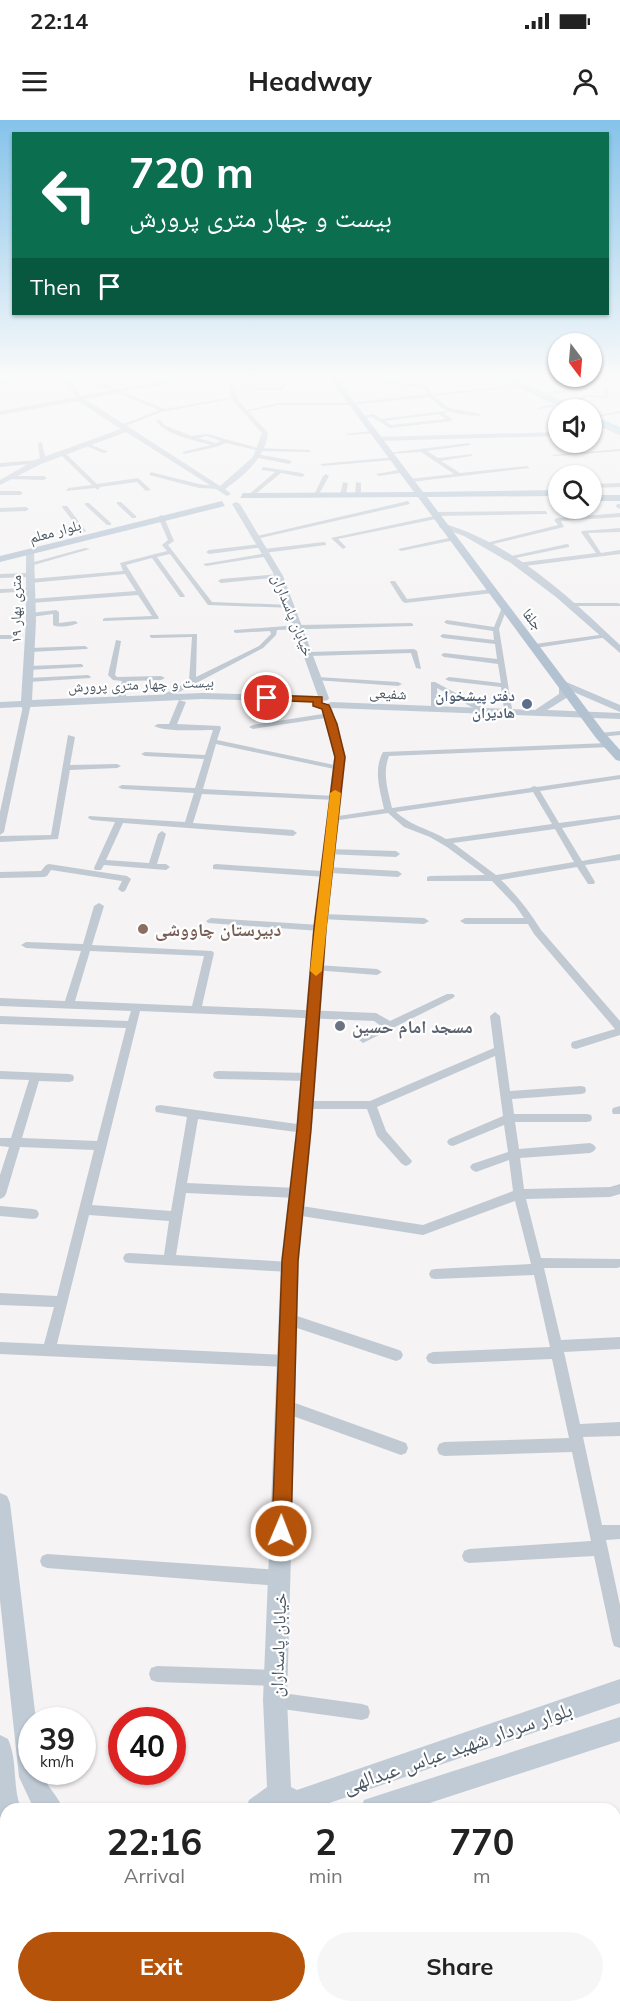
<!DOCTYPE html>
<meta charset="utf-8">
<style>
body{margin:0;font-family:Mulish,"Noto Naskh Arabic",sans-serif;background:#f6f6f6;color:#222;height:100vh;display:flex;flex-direction:column;font-size:22px;white-space:nowrap}
*{box-sizing:border-box;margin:0}
p{font-size:20px;color:#767676}
.icon{flex:none;width:33px;height:33px;fill:none;stroke:currentColor;stroke-width:2;stroke-linecap:round;stroke-linejoin:round}
.map{position:relative;flex:1;overflow:hidden}
.panel{position:absolute;left:0px;top:1683px;width:621px;height:210px;display:flex;flex-direction:column;background:#fff;border-radius:18px 18px 0 0;box-shadow:0 2px 4px #0004}
.panel>*{flex:none}
.banner{position:absolute;left:12px;top:12px;width:597px;height:183px;border-radius:0px;box-shadow:0 2px 4px #0004;background:#0b6e4f;color:#fff;overflow:hidden}
.needle{width:39px;rotate:164deg}
.tools{position:absolute;left:548px;top:213px;display:grid;gap:12px}
.tools a{display:grid;place-items:center;width:54px;height:54px;border-radius:50%;background:#fff;box-shadow:0 2px 4px #0004;font-size:30px}
.speed{position:absolute;left:18px;top:1587px;display:flex;gap:12px;font-size:30px;font-weight:700;text-align:center}
.speed>*{display:grid;place-content:center;width:78px;height:78px;border-radius:50%;background:#fff;box-shadow:0 2px 4px #0004;line-height:1}
.speed small{font-size:15px;font-weight:400}
.speed .limit{border:9px solid #d22;background:#fff;color:#111}
.pin{position:absolute;display:grid;place-items:center;width:51px;height:51px;color:#fff;margin:-26px;border:3px solid #fff;border-radius:50%;box-shadow:0 2px 6px #0007}
.me{position:absolute;width:66px;margin:-33px;rotate:1deg;stroke-linejoin:round;filter:drop-shadow(0 0 4px #0008)}
.turn{display:flex;align-items:center;gap:21px;height:126px;padding:0 18px;font-size:27px}
.turn .icon{width:78px;height:78px;stroke-width:2.5}
.turn b{display:block;font-size:42px;line-height:51px}
.then{display:flex;align-items:center;height:57px;padding:0 18px;background:#0003;gap:12px;font-size:22px}
.eta{display:flex;justify-content:space-evenly;align-items:center;height:102px;text-align:center}
.eta b{font-size:36px;font-weight:700;line-height:42px}
.button{display:flex;gap:12px;margin-top:auto;padding:12px 18px}
.button a{flex:1;height:69px;border-radius:36px;background:#b45309;color:#fff;font-size:24px;font-weight:700;line-height:69px;text-align:center}
.button a+a{background:#f6f6f6;color:#222}
.status{display:flex;justify-content:space-between;align-items:center;height:42px;padding:0 30px;background:#fff;direction:ltr}
.status svg{height:16px;fill:currentColor}
header{display:flex;justify-content:space-between;align-items:center;height:78px;padding:0 18px;background:#fff;font-size:27px;font-weight:700}
.map>svg:first-child{display:block}
.green{fill:#c3f1d5}
.lines{fill:none;stroke-linecap:round;stroke-linejoin:round}
.canal{fill:#90daee;fill-rule:evenodd}
.street{fill:#c1cad2;fill-rule:evenodd}
.secondary{fill:#c1cbd6;fill-rule:evenodd}
.primary{fill:#b3c2d1;fill-rule:evenodd}
.route{fill:#b45309;stroke:#753606;stroke-width:1.5}
.slow{fill:#f59e0b}
.service-dot{fill:#5c6f8a;stroke:#fff;stroke-width:2}
.education-dot{fill:#8d6e63;stroke:#fff;stroke-width:2}
.worship-dot{fill:#6b7280;stroke:#fff;stroke-width:2}
.labels{text-anchor:middle;dominant-baseline:central;stroke-width:4.5;stroke-linejoin:round;paint-order:stroke}
.far-street-label{font-size:15px;fill:#4a5661;stroke:#fff}
.far-service-label{font-size:15px;font-weight:bold;fill:#4e5e75;stroke:#fff;text-anchor:end}
.education-label{font-size:18px;font-weight:bold;fill:#785e54;stroke:#fff;text-anchor:start}
.worship-label{font-size:18px;font-weight:bold;fill:#5b616d;stroke:#fff;text-anchor:start}
.street-label{font-size:18px;fill:#4a5661;stroke:#fff}
.near-street-label{font-size:21px;fill:#4a5661;stroke:#fff}
</style>
<div class="status"><b>22:14</b><svg viewBox="0 0 49 12"><path d="M0 12V9h3v3zM5 12V6h3v6zM10 12V3h3v9zM15 12V0h3v12zM26 1h20v11H26zM47 4h2v5h-2z"/></svg></div>
<header><svg class="icon" aria-label="menu" viewBox="0 0 24 24"><path d="M4 6h16M4 12h16M4 18h16"/></svg>Headway<svg class="icon" aria-label="person" viewBox="0 0 24 24"><circle cx="12" cy="8" r="4"/><path d="M4 21q1-7 8-7t8 7"/></svg></header>
<div class="map">
<svg width="620" height="1893" viewBox="0 0 620 1893">
<rect width="100%" height="100%" fill="#f5f3f3"/>
<polygon class="green" points="61,1887 277,1887 277,1893 56,1893"/>
<g class="lines">
<g class="canal">
<polygon points="501,259 508,259 574,290 567,290"/>
<polygon points="591,295 620,307 620,311 591,299"/>
</g>
<g class="street">
<polygon points="84,259 91,259 165,289 234,277 236,278 161,292 123,307 121,305 159,290"/>
<polygon points="286,259 290,259 282,270 230,269 281,268"/>
<path d="M343 259H364L426 265 432 274 510 266 512 267 434 276 449 288 481 294 479 296C460 295 442 293 430 277L351 285H279L245 292 243 291 279 283H351L428 274 424 267Z"/>
<polygon points="605,268 609,269 608,278 588,277 569,285 565,284 587,275 604,276"/>
<polygon points="565,270 567,272 542,275 540,274"/>
<polygon points="553,284 555,286 540,289 538,288"/>
<path d="M446 291 448 292 444 294 452 299V301L390 308 372 297 361 298 359 297 373 294 381 299ZM439 294 446 299 391 305 385 301Z"/>
<polygon points="620,291 620,293 597,297 595,296"/>
<path d="M156 300H160L164 305 191 316 207 314 258 328 309 330 311 331 309 332 260 331 226 323 216 327 184 334 182 332 211 325C197 321 162 314 156 300ZM207 316 221 321 216 323 198 318Z"/>
<polygon points="372,311 374,313 347,315 345,314"/>
<polygon points="40,322 42,323 46,340 43,342 40,340 38,323"/>
<polygon points="86,323 107,331 107,332 103,333 84,325"/>
<polygon points="469,323 471,325 427,331 438,338 473,334 471,336 441,341 460,353 527,346 530,348 411,362 409,359 454,354 421,332 389,334 387,333"/>
<polygon points="620,329 620,331 554,336 552,335"/>
<polygon points="60,332 64,332 97,364 138,358 151,370 146,371 137,362 100,367 98,370 95,368 66,371 68,368 92,365 60,334"/>
<polygon points="256,334 289,340 292,342 289,344 254,337"/>
<polygon points="395,337 393,340 323,346 320,344"/>
<polygon points="38,340 40,343 0,347 0,343"/>
<polygon points="263,347 302,353 305,355 302,357 281,353 252,377 248,377 248,375 275,352 261,350"/>
<polygon points="404,349 406,352 379,356 376,354"/>
<polygon points="151,352 199,364 222,367 219,369 199,368 149,355"/>
<polygon points="326,354 329,356 318,376 313,377 323,356"/>
<polygon points="556,354 558,356 558,360 553,356"/>
<polygon points="9,356 44,356 47,358 44,360 7,359"/>
<polygon points="343,362 348,363 346,375 343,377 340,375"/>
<polygon points="356,362 361,363 361,375 358,377 355,375"/>
<polygon points="620,363 620,367 591,368 591,364"/>
<polygon points="0,371 20,371 23,373 20,375 0,375"/>
<polygon points="408,381 410,384 256,419 253,417"/>
<polygon points="117,382 121,382 136,396 136,398 132,398 117,384"/>
<polygon points="85,383 89,383 111,403 111,405 107,405 85,385"/>
<polygon points="63,386 67,386 86,411 85,412 81,412 62,387"/>
<polygon points="0,388 26,387 29,389 26,391 0,392"/>
<polygon points="545,391 547,392 547,394 437,396 439,397 436,399 338,419 346,427 343,429 331,418 434,396 431,394 434,392"/>
<polygon points="620,393 620,397 561,401 564,407 485,426 482,424 558,405 554,400 557,398"/>
<polygon points="161,395 164,397 174,421 168,425 212,482 292,485 294,486 294,488 208,485 170,434 157,437 185,476 184,477 180,477 152,438 126,445 159,498 158,499 103,501 103,499 105,498 152,496 138,475 31,483 28,481 31,479 136,471 125,454 30,463 27,461 30,459 123,451 120,443 167,431 162,425 168,420 158,397"/>
<polygon points="620,408 620,412 588,413 601,433 620,430 620,434 517,447 514,445 517,443 596,433 581,412 582,411"/>
<polygon points="453,417 455,418 455,420 401,431 398,429"/>
<polygon points="324,422 326,423 326,425 264,433 261,431 264,429"/>
<polygon points="261,424 263,425 263,427 209,434 206,432 209,430"/>
<polygon points="567,424 569,425 569,427 505,440 502,438"/>
<polygon points="85,428 90,429 30,446 27,444"/>
<polygon points="267,433 270,435 269,436 206,446 203,444"/>
<polygon points="0,454 30,453 33,455 30,457 0,458"/>
<polygon points="279,454 282,456 281,457 221,463 218,461 221,459"/>
<polygon points="391,461 395,461 407,479 493,469 496,471 493,473 405,483 402,481 390,462"/>
<polygon points="31,468 34,470 33,471 0,473 0,469"/>
<polygon points="572,483 618,483 620,484 620,486 570,486 570,484"/>
<polygon points="503,485 508,486 499,509 512,589 508,591 504,589 501,567 449,561 445,559 449,557 501,563 498,544 444,537 441,535 444,533 497,539 495,524 443,518 440,516 443,514 494,520 493,511 447,504 444,502 447,500 494,507"/>
<path d="M56 490 59 492V503L75 501 78 503C73 506 58 508 53 505V494L31 497 28 495 31 493Z"/>
<polygon points="411,503 413,504 413,506 277,510 276,515 263,528 164,580 157,578 189,561 192,517 152,518 150,517 150,515 197,514 196,557 259,526 271,514 270,511 236,513 234,512 234,510 299,505"/>
<polygon points="606,514 609,516 608,517 535,528 532,526 535,524"/>
<polygon points="0,515 16,515 19,517 16,519 0,519"/>
<polygon points="116,520 121,521 115,555 117,557 161,556 165,558 161,560 129,561 125,580 121,582 117,580 122,561 113,560 108,555"/>
<polygon points="85,526 88,528 87,529 30,532 27,530 30,528"/>
<polygon points="414,529 417,531 421,549 416,548 411,533 309,536 306,534 309,532"/>
<polygon points="81,544 83,545 83,547 29,550 26,548 29,546"/>
<polygon points="88,555 91,557 90,558 28,562 24,560 28,558"/>
<polygon points="317,557 398,562 402,564 398,566 315,560 313,559"/>
<polygon points="431,562 435,562 484,588 477,590 437,568 438,585 431,587"/>
<path d="M179 580 186 582 177 604 220 606 221 608 217 620 339 646 343 648 339 650 216 624 203 669 335 676 339 678 335 680 202 674 193 703 293 710 297 713 293 716 123 703 106 740 149 743 158 714 162 711 166 714 157 744H166L170 747 166 750 104 745 101 750H95L94 748 115 702 92 700 88 698 89 696 185 702 194 673 122 669 118 667 122 665 195 668 204 639 145 636 141 634 145 632 205 635 213 610C198 610 166 612 154 606L158 604H169Z"/>
<polygon points="23,586 30,588 4,712 0,715 0,692"/>
<polygon points="329,593 333,595 332,597 253,609 249,607 253,605"/>
<polygon points="620,611 620,615 600,617 596,615 600,613"/>
<polygon points="68,615 75,617 70,645 117,644 121,646 117,648 70,650 58,719 0,722 0,716 51,715"/>
<path d="M608 623H611V627L389 636C382 653 388 671 392 688L530 668 534 666 537 667 620 655V659L540 671 559 703 620 695V699L562 708 582 741 620 734V740L585 745 595 762 594 764H588L577 747 501 760C517 775 530 792 541 810L620 901V915L576 929 572 928 571 925 572 922 615 909 534 814 528 804H465L460 801 465 798H524L515 785 492 761H427V757L430 756 485 755 447 727 430 717 404 707 388 693 332 701 328 699 332 697 384 689C380 670 373 650 383 632ZM533 672 552 704 446 719C427 708 413 707 396 692ZM555 709 574 742 496 755 453 723Z"/>
<polygon points="328,729 396,731 400,734 396,737 325,734 325,730"/>
<polygon points="49,744 127,756 131,759 125,771 122,772 118,769 122,761 51,750 47,756 44,757 0,758 0,752 41,751 46,745"/>
<polygon points="216,744 322,751 323,748 326,747 398,751 402,754 398,757 330,753 329,756 326,757 213,749 213,745"/>
<path d="M99 783 104 786 92 825 212 831 214 833 202 886 376 893 390 901 447 874H453L455 876 453 878 363 923 358 919 359 916 381 906 374 901 140 891 92 1085 171 1091 187 997 156 992 155 989 156 986 160 985 304 1005 308 1006 310 1009 308 1012 304 1013 198 999 187 1063 297 1068 301 1070 303 1073 301 1076 297 1078 186 1073 176 1135 290 1142 294 1143 296 1147 294 1151 290 1152 129 1143 125 1142 123 1138 125 1134 129 1133 164 1135 169 1101 89 1095 57 1224 286 1235 291 1237 293 1241 291 1245 286 1247 0 1234V1222L44 1224 54 1187 0 1185V1173L57 1176 94 1030 20 1027 6 1074 4 1077 0 1079V1055L9 1027 0 1026V1018H11L29 960 0 959V951L69 954 73 955 74 958 73 961 69 962 39 961 22 1018 97 1021 126 908 0 904V896L128 901 131 891 0 886V878L65 881 81 831 26 828 21 825 26 822 83 824 94 786ZM90 831 204 836 192 886 75 881Z"/>
<polygon points="323,794 424,798 429,801 424,804 320,799 318,797 320,795"/>
<polygon points="211,798 320,805 325,808 320,811 208,803 206,801"/>
<polygon points="317,845 377,849 382,852 377,855 314,850 312,848"/>
<polygon points="495,892 500,896 510,971 581,966 585,967 586,970 585,973 581,974 512,979 514,994 587,994 591,995 592,998 591,1001 587,1002 515,1002 519,1029 590,1023 594,1025 596,1028 594,1031 590,1033 520,1038 524,1069 610,1067 620,1064 620,1074 610,1077 526,1079 541,1138 620,1139 620,1147 617,1148 544,1148 561,1220 620,1217 620,1229 564,1232 580,1304 620,1302 620,1316 583,1317 602,1405 620,1405 620,1419 606,1420 620,1485 620,1528 614,1526 612,1520 594,1436 469,1443 464,1441 462,1436 464,1431 469,1429 591,1421 572,1332 444,1336 439,1334 437,1329 439,1324 444,1322 569,1318 552,1239 433,1244 428,1242 426,1238 428,1234 433,1232 550,1227 534,1155 435,1159 431,1158 429,1154 431,1150 435,1149 531,1144 515,1081 423,1115 295,1095 291,1094 289,1090 291,1086 295,1085 423,1105 513,1071 509,1040 476,1052 472,1050 470,1047 472,1044 508,1032 504,1005 453,1026 449,1025 447,1022 449,1019 503,996 495,936 377,987 386,1011 412,1041 410,1044 406,1046 402,1044 377,1016 367,989 306,989 302,988 301,985 302,982 306,981 370,981 494,928 490,896"/>
<polygon points="218,951 308,953 312,954 313,957 312,960 308,961 218,959 214,958 213,955 214,952"/>
<polygon points="620,986 620,994 613,994 612,991 613,988"/>
<polygon points="0,1086 33,1089 37,1090 39,1094 37,1098 33,1099 0,1096"/>
<polygon points="288,1193 396,1229 401,1231 403,1235 401,1239 396,1241 288,1205 283,1203 282,1199 283,1195"/>
<polygon points="284,1279 406,1323 408,1328 406,1333 401,1335 279,1291 277,1286 279,1281"/>
<polygon points="47,1434 280,1450 285,1453 288,1458 285,1463 280,1466 47,1448 42,1446 40,1441 42,1436"/>
<polygon points="157,1546 276,1550 282,1552 284,1558 282,1564 276,1566 157,1562 151,1560 149,1554 151,1548"/>
<polygon points="275,1572 362,1584 368,1586 370,1592 368,1598 362,1600 275,1588 269,1586 267,1580 269,1574"/>
<rect x="615" y="1772" width="5" height="18"/>
<polygon points="6,1881 6,1887 22,1887 20,1893 0,1893 0,1886"/>
<polygon points="283,1887 301,1887 302,1893 282,1893"/>
<polygon points="322,1887 355,1887 358,1893 324,1893"/>
</g>
<g class="secondary">
<polygon points="17,259 16,260 0,264 0,260"/>
<path d="M63 259H69L81 276 175 259H190L85 279 220 366 253 337 262 313 232 280 227 259H233L238 280 268 313C265 338 245 355 225 369L231 374 227 376 126 312 41 344 0 365V360L35 340 121 309 78 281 0 295V291L76 277Z"/>
<polygon points="506,259 515,259 583,290 573,290"/>
<polygon points="591,299 620,311 620,315 591,303"/>
<polygon points="558,312 558,316 377,321 374,319 377,317"/>
<polygon points="236,382 240,384 283,456 329,578 328,580 319,582 202,579 31,587 26,591 21,587 0,588 0,582 21,581 26,501 26,432 30,429 34,432 36,501 32,580 202,573 318,576 275,456 232,384"/>
<polygon points="617,384 620,384 620,389 616,387"/>
<path d="M442 403C512 423 568 476 620 525V533L556 477 511 443 464 416 439 407V403Z"/>
<polygon points="564,561 620,585 620,592 569,570 568,577 547,590 620,593 620,599 332,588 346,637 327,808 312,1009 299,1141 287,1580 291,1667 297,1670 620,1559 620,1583 312,1689 246,1689 249,1680 267,1667 263,1580 281,1141 296,1009 313,808 334,637 321,587 331,582 535,590 559,574 559,564"/>
<path d="M0 1373 7 1376 10 1383 36 1600H32V1652H42C46 1667 58 1675 63 1689H34L19 1657 0 1480Z"/>
<polygon points="620,1597 620,1621 411,1689 361,1689 364,1680 373,1677"/>
<path d="M0 1615 8 1619C18 1641 12 1666 21 1689H6V1700L0 1697Z"/>
</g>
<g class="primary">
<polygon points="330,259 337,259 423,372 558,370 558,376 427,377 604,612 620,630 620,641 616,640 596,618 418,377 240,378 243,373 414,372"/>
<rect x="591" y="375" width="29" height="6"/>
<polygon points="222,381 225,386 0,442 0,436"/>
</g>
</g>
<linearGradient id="sky" x2="0" y2="1"><stop stop-color="#85c3ea"/><stop offset="0.49" stop-color="#fafafa"/><stop offset="1" stop-color="#fafafa" stop-opacity="0"/></linearGradient>
<rect width="620" height="524" fill="url(#sky)"/>
<polygon class="route" points="267,575 322,577 322,583 329,585 337,604 345,637 326,808 311,1009 298,1141 291,1411 288,1418 281,1420 275,1418 272,1411 282,1141 297,1009 314,808 335,637 322,589 313,586 313,582 264,580 264,576"/>
<polygon class="slow" points="335,670 341,673 322,851 316,856 310,851 330,673"/>
<circle class="service-dot" cx="527" cy="584" r="6"/>
<circle class="education-dot" cx="143" cy="809" r="6"/>
<circle class="worship-dot" cx="340" cy="906" r="6"/>
<g class="labels">
<g class="far-street-label">
<text transform="translate(55 411) rotate(-15)">بلوار معلم</text>
<text transform="translate(15 489) rotate(-90)">۱۹ متری بهار</text>
<text transform="translate(293 495) rotate(68)">خیابان پاسداران</text>
<text transform="translate(533 499) rotate(52)">جلفا</text>
<text transform="translate(141 564) rotate(-2)">بیست و چهار متری پرورش</text>
<text transform="translate(388 573) rotate(3)">شفیعی</text>
</g>
<g class="far-service-label">
<text x="515" y="575">دفتر پیشخوان<tspan x="515" dy="17">هادیران</tspan></text>
</g>
<g class="education-label">
<text x="155" y="809">دبیرستان چاووشی</text>
</g>
<g class="worship-label">
<text x="352" y="906">مسجد امام حسین</text>
</g>
<g class="street-label">
<text transform="translate(278 1525) rotate(-88)">خیابان پاسداران</text>
</g>
<g class="near-street-label">
<text transform="translate(457 1627) rotate(-19)">بلوار سردار شهید عباس عبدالهی</text>
</g>
</g>
</svg>
<div class="tools">
<a><svg class="needle" viewBox="-14 -14 28 28"><path d="M0-13l5 13h-10z" fill="#e53935"/><path d="M0 13l5-13h-10z" fill="#767676"/></svg></a>
<a><svg class="icon" aria-label="sound" viewBox="0 0 24 24"><path d="M4 9h4l5-4v14l-5-4H4zM17 9q2 3 0 6"/></svg></a>
<a><svg class="icon" aria-label="search" viewBox="0 0 24 24"><circle cx="10" cy="10" r="6"/><path d="M15 15l6 6"/></svg></a>
</div>
<div class="speed"><div>39<small>km/h</small></div><div class="limit">40</div></div>
<div class="pin" style="left:267px;top:578px;background:#d93025"><svg class="icon" aria-label="arrive" viewBox="0 0 24 24"><path d="M6 21V4h12l-3 4 3 4H6"/></svg></div>
<svg class="me" style="left:281px;top:1411px" viewBox="-20 -20 40 40"><circle r="17" fill="#b45309" stroke="#fff" stroke-width="3"/><path d="M0-11L8 9 0 5-8 9z" fill="#fff"/></svg>
<div class="banner">
<div class="turn"><svg class="icon" aria-label="left" viewBox="0 0 24 24"><path d="M17 20v-9H6M10 6l-5 5 5 5"/></svg><div><b>720 m</b>بیست و چهار متری پرورش</div></div>
<div class="then">Then<svg class="icon" aria-label="arrive" viewBox="0 0 24 24"><path d="M6 21V4h12l-3 4 3 4H6"/></svg></div>
</div>
<section class="panel">
<div class="eta">
<div><b>22:16</b><p>Arrival</p></div>
<div><b>2</b><p>min</p></div>
<div><b>770</b><p>m</p></div>
</div>
<div class="button"><a>Exit</a><a>Share</a></div>
</section>
</div>
